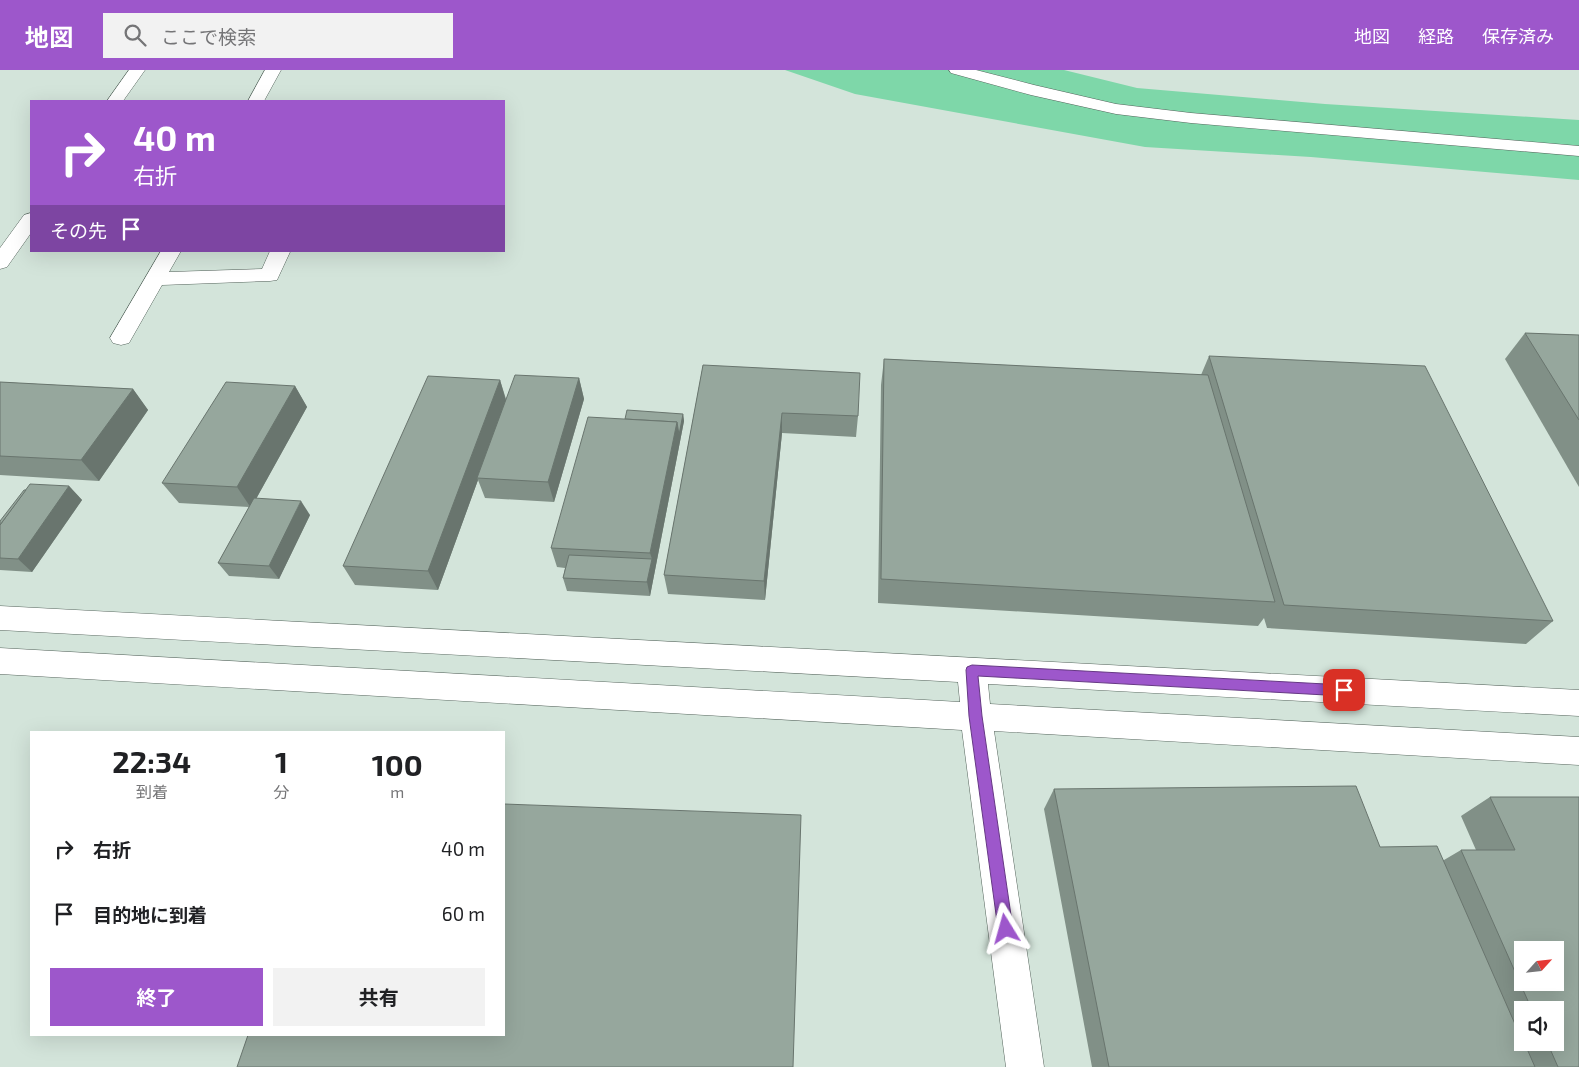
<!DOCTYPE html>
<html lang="ja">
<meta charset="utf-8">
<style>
body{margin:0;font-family:"Exo 2","Noto Sans JP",sans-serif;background:#f2f2f2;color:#202124;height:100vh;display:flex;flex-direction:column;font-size:19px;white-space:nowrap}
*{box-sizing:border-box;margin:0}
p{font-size:16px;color:#757577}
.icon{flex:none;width:28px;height:28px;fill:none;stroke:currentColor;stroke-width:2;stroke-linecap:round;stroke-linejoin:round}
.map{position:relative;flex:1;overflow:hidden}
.side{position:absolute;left:30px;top:661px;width:475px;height:305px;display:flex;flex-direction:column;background:#fff;border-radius:0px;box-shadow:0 5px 20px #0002}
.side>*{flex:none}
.banner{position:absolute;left:30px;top:30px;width:475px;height:152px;border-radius:0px;box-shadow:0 5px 20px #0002;background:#9d57cb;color:#fff;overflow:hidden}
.needle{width:32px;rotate:63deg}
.controls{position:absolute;left:1514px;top:871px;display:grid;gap:10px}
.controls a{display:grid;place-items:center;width:50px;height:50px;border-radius:0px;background:#fff;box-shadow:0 5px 20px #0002;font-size:25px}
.pin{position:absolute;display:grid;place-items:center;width:42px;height:42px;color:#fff;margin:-21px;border-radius:10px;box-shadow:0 2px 8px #0006}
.me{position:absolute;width:55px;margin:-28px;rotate:352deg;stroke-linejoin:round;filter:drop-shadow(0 0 4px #0008)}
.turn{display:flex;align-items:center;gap:18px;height:105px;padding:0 20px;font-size:22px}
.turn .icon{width:65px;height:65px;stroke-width:2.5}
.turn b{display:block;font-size:35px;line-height:42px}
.then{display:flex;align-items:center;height:48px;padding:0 20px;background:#0003;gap:10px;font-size:19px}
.eta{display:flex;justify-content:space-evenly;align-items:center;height:85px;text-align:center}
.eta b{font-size:30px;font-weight:700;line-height:35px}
.button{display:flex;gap:10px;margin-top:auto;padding:10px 20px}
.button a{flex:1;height:58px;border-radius:0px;background:#9d57cb;color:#fff;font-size:20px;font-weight:700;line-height:58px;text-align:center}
.button a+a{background:#f2f2f2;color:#202124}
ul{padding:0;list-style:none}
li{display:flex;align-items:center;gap:15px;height:65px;padding:0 20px}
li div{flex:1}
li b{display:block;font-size:19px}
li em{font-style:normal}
header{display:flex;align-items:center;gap:30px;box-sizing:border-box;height:70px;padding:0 25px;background:#9d57cb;color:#fff}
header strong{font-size:24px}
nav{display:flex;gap:28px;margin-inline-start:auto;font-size:18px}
.search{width:350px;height:45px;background:#f2f2f2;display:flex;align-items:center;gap:12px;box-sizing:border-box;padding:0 18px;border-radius:0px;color:#757577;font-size:19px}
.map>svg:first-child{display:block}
.green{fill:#7ed7a9}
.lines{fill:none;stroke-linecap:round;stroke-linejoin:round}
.minor-casing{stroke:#55645c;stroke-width:1}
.minor{fill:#fff;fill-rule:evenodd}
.wall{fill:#819087;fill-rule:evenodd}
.shaded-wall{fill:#69756e}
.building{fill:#96a79d;stroke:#69756e;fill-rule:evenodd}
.route{fill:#9d57cb;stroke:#663984}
</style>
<header>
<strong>地図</strong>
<div class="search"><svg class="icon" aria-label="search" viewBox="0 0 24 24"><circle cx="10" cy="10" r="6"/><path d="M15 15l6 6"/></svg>ここで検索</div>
<nav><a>地図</a><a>経路</a><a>保存済み</a></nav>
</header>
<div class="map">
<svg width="1579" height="997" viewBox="0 0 1579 997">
<rect width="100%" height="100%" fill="#d3e4da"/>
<polygon class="green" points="785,0 1064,0 1137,18 1325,34 1579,50 1579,110 1311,87 1145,77 855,24"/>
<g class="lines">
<defs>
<g id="minor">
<polygon points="129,0 145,0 123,31 107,31"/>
<polygon points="265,0 281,0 264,31 248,31"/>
<polygon points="949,0 976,0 1034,15 1116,34 1191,43 1579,76 1579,86 1191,53 1116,44 1031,25 951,3"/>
<polygon points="31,143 31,163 7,197 0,199 0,178 24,145"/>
<polygon points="161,181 181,181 169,202 262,199 270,181 290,182 277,210 270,211 162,215 129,273 121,275 113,273 110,268"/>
<polygon points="0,536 1579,620 1579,646 988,614 990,634 1579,667 1579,695 994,661 1044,997 1006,997 962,660 0,604 0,578 960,632 958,612 0,560"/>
</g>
</defs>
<use href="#minor" class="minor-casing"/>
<use href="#minor" class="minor"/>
</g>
<g class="wall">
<polygon points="1525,263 1579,265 1579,417 1505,289"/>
<polygon points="1209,286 1553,551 1526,574 1267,558 1264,548 1258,556 878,533 881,315 884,289 1201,305"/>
<polygon points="703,295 858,346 856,367 782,363 765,530 668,524 664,505"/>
<polygon points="579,308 584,329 554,432 485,428 478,410 438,520 355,515 343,496 500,310 506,329"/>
<polygon points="0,312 133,319 148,340 99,411 0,405"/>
<polygon points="295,316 307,337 256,429 310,445 279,509 229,506 218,493 249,437 179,433 162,413"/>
<polygon points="683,344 684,351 650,526 567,521 563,508 565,498 557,497 551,478"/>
<polygon points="69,416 82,430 32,502 0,500 0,451"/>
<path d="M1054 719 1380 777 1444 790 1461 780H1476L1461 746 1490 727H1579V997H1092L1044 739ZM1522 940H1555V972H1522Z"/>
</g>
<g class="shaded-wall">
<polygon points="579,308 584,329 554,432 548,412"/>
<polygon points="500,310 506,331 477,408 478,410 438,520 428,501"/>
<polygon points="295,316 307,337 251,438 237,417"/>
<polygon points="133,319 148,340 99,411 81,390"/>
<polygon points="782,343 782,363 765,530 764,511"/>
<polygon points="683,344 684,351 650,526 647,512 652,489 650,483 677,352"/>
<polygon points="69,416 82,430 32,502 18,489"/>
<polygon points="301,431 310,445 279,509 269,496"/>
</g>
<g class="building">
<polygon points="1525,263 1579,265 1579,350"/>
<polygon points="1209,286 1425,296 1553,551 1284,535"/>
<polygon points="884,289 1208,305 1275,532 881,509"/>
<polygon points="703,295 860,303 858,346 782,343 764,511 664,505"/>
<polygon points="515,305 579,308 548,412 477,408"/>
<polygon points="428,306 500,310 428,501 343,496"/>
<polygon points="0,312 133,319 81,390 0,386"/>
<polygon points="226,312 295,316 237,417 162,413"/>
<polygon points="627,340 683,344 679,365 677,352 625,349"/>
<polygon points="588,347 677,352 650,483 551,478"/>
<polygon points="30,414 69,416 18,489 0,488 0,455"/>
<polygon points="24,420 26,420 0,455 0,451"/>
<polygon points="254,428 301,431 269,496 218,493"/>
<polygon points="569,485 652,489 647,512 563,508"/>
<polygon points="1356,716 1380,777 1437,776 1522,970 1522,972 1524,972 1535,997 1109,997 1054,719"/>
<path d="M1490 727H1579V997H1558L1547 972H1555V940H1532L1461 780H1515ZM1522 880H1555V912H1522Z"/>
<polygon points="504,734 801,745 793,997 237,997 248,965 504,965"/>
</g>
<polygon class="route" points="972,595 1344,615 1348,616 1350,620 1348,624 1344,626 978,606 982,646 1013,859 1011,864 1006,866 1000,864 998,859 969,646 966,600 967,597"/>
</svg>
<div class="controls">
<a><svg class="needle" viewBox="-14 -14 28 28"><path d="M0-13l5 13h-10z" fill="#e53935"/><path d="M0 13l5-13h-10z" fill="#757577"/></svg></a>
<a><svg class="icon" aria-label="sound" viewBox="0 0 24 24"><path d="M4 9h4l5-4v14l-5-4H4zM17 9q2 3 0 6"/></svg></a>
</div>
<div class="pin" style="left:1344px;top:620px;background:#d93025"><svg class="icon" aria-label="arrive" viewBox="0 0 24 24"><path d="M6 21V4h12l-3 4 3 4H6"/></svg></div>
<svg class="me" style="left:1006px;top:859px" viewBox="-20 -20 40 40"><path d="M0-17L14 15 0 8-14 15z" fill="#9d57cb" stroke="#fff" stroke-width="4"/></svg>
<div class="banner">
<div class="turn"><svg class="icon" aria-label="right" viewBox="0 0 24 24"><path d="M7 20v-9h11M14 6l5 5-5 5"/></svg><div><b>40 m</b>右折</div></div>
<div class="then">その先<svg class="icon" aria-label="arrive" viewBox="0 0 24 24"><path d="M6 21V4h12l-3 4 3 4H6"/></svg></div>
</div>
<section class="side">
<div class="eta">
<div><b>22:34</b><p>到着</p></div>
<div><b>1</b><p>分</p></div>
<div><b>100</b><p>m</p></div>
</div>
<ul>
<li><svg class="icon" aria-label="right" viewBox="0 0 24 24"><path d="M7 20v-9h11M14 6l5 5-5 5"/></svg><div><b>右折</b></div><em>40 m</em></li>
<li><svg class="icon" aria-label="arrive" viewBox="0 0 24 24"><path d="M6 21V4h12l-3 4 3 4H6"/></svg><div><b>目的地に到着</b></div><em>60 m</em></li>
</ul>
<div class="button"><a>終了</a><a>共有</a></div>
</section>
</div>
